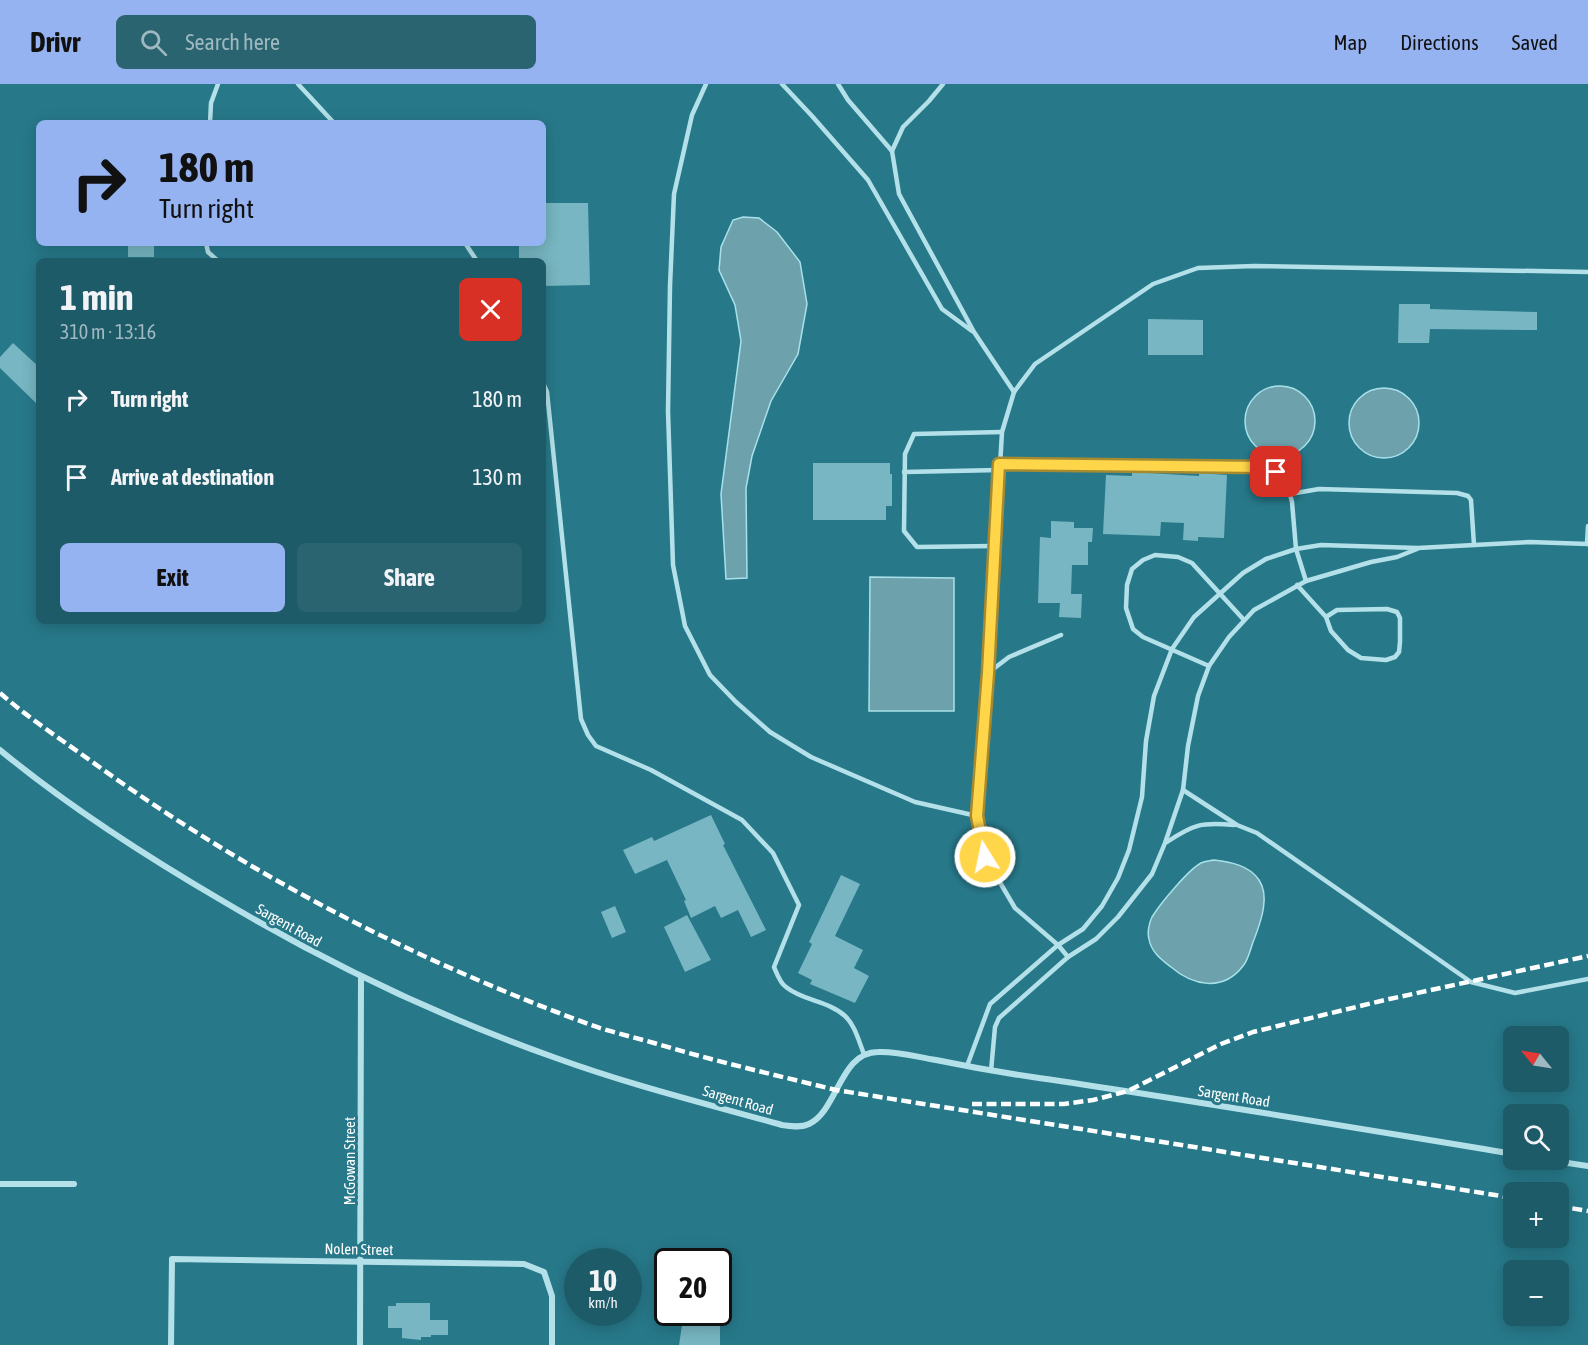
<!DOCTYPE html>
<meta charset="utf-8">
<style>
body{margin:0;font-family:"Asap Condensed",sans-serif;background:#2a6471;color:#f1f3f6;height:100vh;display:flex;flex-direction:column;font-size:22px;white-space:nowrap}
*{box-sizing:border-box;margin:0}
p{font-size:20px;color:#a0b9c0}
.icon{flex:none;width:33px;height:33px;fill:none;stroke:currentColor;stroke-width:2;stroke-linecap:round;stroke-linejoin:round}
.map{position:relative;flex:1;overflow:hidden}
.side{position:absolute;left:36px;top:174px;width:510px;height:366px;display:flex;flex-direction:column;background:#1d5b68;border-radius:9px;box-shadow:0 3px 15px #0003}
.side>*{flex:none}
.top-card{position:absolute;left:36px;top:36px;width:510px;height:126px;border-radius:9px;box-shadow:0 3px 15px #0003;background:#95b2f1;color:#111;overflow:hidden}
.needle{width:39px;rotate:300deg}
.tools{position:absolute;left:1503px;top:942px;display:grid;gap:12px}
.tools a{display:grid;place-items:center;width:66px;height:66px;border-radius:9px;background:#1d5b68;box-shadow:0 3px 15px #0003;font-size:30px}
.speed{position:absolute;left:564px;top:1164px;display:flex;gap:12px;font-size:30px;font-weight:700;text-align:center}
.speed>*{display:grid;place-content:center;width:78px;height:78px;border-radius:50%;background:#1d5b68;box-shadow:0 3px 15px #0003;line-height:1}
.speed small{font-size:15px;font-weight:400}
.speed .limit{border:3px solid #111;border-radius:9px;background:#fff;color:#111}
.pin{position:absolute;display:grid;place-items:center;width:51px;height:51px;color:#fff;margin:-26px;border-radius:12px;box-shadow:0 3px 9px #0006}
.me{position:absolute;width:66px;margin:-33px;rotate:350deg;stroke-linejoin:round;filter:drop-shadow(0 0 4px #0008)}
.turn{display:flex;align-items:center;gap:21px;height:126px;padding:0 24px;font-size:27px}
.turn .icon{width:78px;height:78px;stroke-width:2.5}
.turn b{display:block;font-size:42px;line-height:51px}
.round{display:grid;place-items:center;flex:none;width:63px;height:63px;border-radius:9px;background:#2a6471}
.headline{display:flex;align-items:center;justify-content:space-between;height:102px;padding:0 24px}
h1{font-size:36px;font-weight:700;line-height:45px}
.cta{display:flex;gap:12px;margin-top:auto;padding:12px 24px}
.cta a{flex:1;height:69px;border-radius:9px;background:#95b2f1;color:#111;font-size:24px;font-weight:700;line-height:69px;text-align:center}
.cta a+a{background:#2a6471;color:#f1f3f6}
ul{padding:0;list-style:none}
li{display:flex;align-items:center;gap:18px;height:78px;padding:0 24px}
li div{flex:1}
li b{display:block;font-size:22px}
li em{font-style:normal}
header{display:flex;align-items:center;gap:36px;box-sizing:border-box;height:84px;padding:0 30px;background:#95b2f1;color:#111}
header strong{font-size:28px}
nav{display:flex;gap:33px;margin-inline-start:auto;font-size:21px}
.search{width:420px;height:54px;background:#2a6471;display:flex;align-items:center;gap:15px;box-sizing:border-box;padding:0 21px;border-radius:9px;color:#a0b9c0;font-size:22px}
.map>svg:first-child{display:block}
.water{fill:#6da2ad;stroke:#a9e1ea;stroke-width:1.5}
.building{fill:#77b6c2}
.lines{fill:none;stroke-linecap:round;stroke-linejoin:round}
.lane{stroke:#b4e1e9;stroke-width:4.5}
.street{stroke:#b4e1e9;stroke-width:6}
.rail{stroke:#fff;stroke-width:4.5;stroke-dasharray:10 4.5;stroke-linecap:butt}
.route-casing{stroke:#a68a30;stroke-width:15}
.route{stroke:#ffd54a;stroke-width:10}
.labels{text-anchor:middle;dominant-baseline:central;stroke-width:6;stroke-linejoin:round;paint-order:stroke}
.street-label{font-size:15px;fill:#fff;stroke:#27798a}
</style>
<header>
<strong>Drivr</strong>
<div class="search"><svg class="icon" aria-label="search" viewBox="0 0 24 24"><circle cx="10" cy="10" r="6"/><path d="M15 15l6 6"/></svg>Search here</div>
<nav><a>Map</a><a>Directions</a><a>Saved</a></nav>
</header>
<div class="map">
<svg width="1588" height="1261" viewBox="0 0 1588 1261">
<rect width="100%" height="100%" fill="#27798a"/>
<g class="water">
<polygon points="743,133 759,134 777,148 800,178 807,220 798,270 771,317 752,372 746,404 747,494 726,495 721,410 741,257 735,221 719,186 721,163 733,136"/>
<circle cx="1280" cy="337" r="35"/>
<circle cx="1384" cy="339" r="35"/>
<polygon points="870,493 954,494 954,627 869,627"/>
<path d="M1214 776C1230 778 1249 781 1259 796 1270 812 1261 837 1255 853 1251 862 1249 875 1243 882 1223 908 1193 902 1171 883 1162 876 1151 868 1149 855 1147 849 1149 839 1152 833 1160 820 1188 786 1201 779 1205 777 1210 777 1214 776Z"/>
</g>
<g class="building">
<polygon points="546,119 588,119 590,201 543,202 543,177 519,177 519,159 543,159 543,147 546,147"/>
<rect x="128" y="159" width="26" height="14"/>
<polygon points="1399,220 1430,220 1430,225 1537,228 1537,246 1430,245 1429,259 1398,259"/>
<polygon points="1148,235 1203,236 1203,271 1148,271"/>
<polygon points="13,259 39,283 39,322 0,284 0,273"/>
<polygon points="813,379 890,379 890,390 892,390 892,422 886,422 886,436 813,436"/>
<polygon points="1132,388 1199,392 1199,389 1227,391 1224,454 1198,453 1198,457 1183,456 1184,439 1161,438 1160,452 1103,450 1106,391 1132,392"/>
<polygon points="1051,437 1074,438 1074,444 1093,444 1092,458 1088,458 1088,481 1072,481 1071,510 1082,510 1081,534 1059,533 1060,519 1038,519 1040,453 1051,454"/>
<polygon points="711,731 725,760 723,761 766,846 751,853 738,826 721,834 715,822 691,834 684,817 686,816 667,776 635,790 623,766 652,753 654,757"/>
<polygon points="841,791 860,800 835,852 863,866 854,884 869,892 855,919 810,900 812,896 798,889 812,860 809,858"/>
<polygon points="615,822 626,848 612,854 601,828"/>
<polygon points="687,831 711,876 685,888 664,843"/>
<polygon points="396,1219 430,1219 430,1236 448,1236 448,1251 431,1251 431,1253 421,1253 421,1256 402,1254 402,1244 388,1244 388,1222 396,1222"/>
<polygon points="684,1228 700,1228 720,1235 720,1261 679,1261"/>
</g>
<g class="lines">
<g class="lane">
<polyline points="298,0 334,39"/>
<polyline points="706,0 692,31 674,110 670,202 668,327 673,481 685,542 710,591 736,618 770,648 811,673 915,718 977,732"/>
<polyline points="782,0 812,32 868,96 942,225 972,247"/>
<polyline points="838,0 848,16 892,67"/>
<polyline points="943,0 929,17 903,43 892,67 899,110 974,248 1014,308"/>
<polyline points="210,39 211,19 218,0"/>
<polyline points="206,159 208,168 218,177"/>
<polyline points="465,159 477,177"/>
<path d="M543 299 547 308 581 635 588 651 596 662 651 686 742 736 773 769 799 821 774 883C777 890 780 899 786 903 803 917 829 917 845 932 855 941 859 958 864 970"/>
<polyline points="999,380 1264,383 1276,388 1287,399 1292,418 1296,465 1306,497"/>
<polyline points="904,388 999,386"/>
<polyline points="1290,410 1319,405 1457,409 1468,412 1471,416 1474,461"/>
<polyline points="1587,460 1588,442"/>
<polyline points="994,462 917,463 904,447 905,370 914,350 1002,348"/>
<polyline points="1297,501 1326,533 1331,547 1348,566 1361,574 1386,576 1395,573 1399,568 1400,558 1400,534 1397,528 1387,525 1337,526 1326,533"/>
<polyline points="1209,582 1143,553 1133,545 1126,524 1127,501 1132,485 1143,476 1155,471 1178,473 1192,479 1244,536"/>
<polyline points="988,589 1009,573 1061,551"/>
<polyline points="1183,706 1237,741 1257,749 1471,898 1515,909 1588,895"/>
<path d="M1167 758C1194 740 1202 738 1234 741"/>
<polyline points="1068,873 1058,861 1015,824 985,773 977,732 988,589 1002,348 1014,308 1035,280 1153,200 1198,184 1254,182 1588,188"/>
<polyline points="967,982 990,920 1058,861 1083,845 1102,822 1118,794 1129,766 1142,713 1146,657 1154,612 1172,565 1194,533 1243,489 1266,475 1296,465 1321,461 1418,464 1530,458 1588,460"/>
<polyline points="991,987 995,943 999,934 1068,873 1096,855 1118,833 1152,790 1165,759 1183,706 1188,662 1198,612 1209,582 1229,553 1254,526 1306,497 1371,478 1397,473 1417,465"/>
</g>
<g class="street">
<path d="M0 666C69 723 144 771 221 816 327 879 440 933 556 974 630 1001 707 1020 782 1041 791 1042 801 1044 809 1040 838 1026 840 968 878 968 897 967 917 973 936 976 970 983 1004 989 1039 994 1197 1017 1355 1044 1514 1070"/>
<polyline points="1548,1076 1588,1082"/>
<polyline points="0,1100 74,1100"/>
<polyline points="171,1261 172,1175 524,1180 544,1188 552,1212 552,1261"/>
<polyline points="360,1261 361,893"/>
</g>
<g class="rail">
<path d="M0 609C32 637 68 660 102 685 255 794 414 876 591 941 611 948 633 953 654 959 714 977 775 991 836 1006L1514 1114"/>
<polyline points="972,1020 1064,1020 1093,1016 1128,1007 1221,960 1253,948 1385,916 1588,872"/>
<polyline points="1558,1122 1588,1127"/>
</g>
</g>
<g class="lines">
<defs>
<polyline id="route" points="985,773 977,732 988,589 999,380 1264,383 1276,388"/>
</defs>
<use href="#route" class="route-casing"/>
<use href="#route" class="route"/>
</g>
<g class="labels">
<g class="street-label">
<text transform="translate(289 841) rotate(29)">Sargent Road</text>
<text transform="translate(1234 1012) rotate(9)">Sargent Road</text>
<text transform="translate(738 1016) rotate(16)">Sargent Road</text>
<text transform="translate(349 1077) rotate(-90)">McGowan Street</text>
<text transform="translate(359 1165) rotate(1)">Nolen Street</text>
</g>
</g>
</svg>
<div class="tools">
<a><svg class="needle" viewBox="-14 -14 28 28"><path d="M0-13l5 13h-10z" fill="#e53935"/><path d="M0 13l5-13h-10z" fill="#a0b9c0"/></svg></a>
<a><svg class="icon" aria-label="search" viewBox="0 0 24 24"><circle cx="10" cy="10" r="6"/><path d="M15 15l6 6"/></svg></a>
<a>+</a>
<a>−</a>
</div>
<div class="speed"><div>10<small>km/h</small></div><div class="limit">20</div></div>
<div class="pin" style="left:1276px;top:388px;background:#d93025"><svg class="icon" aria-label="arrive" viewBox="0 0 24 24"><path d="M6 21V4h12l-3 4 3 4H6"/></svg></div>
<svg class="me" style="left:985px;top:773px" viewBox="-20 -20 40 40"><circle r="17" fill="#ffd54a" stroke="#fff" stroke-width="3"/><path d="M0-11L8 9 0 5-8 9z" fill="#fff"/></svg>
<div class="top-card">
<div class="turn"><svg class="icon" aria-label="right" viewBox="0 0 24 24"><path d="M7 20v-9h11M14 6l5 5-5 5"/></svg><div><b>180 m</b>Turn right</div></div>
</div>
<section class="side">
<div class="headline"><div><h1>1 min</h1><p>310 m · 13:16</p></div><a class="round" style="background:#d93025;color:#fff"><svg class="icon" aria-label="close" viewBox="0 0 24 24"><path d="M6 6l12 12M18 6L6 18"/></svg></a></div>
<ul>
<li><svg class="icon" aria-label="right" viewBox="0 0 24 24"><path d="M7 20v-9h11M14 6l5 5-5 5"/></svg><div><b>Turn right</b></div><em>180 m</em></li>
<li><svg class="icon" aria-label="arrive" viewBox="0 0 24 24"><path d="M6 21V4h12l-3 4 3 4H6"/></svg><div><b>Arrive at destination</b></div><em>130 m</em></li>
</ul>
<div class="cta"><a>Exit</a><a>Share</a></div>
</section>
</div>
